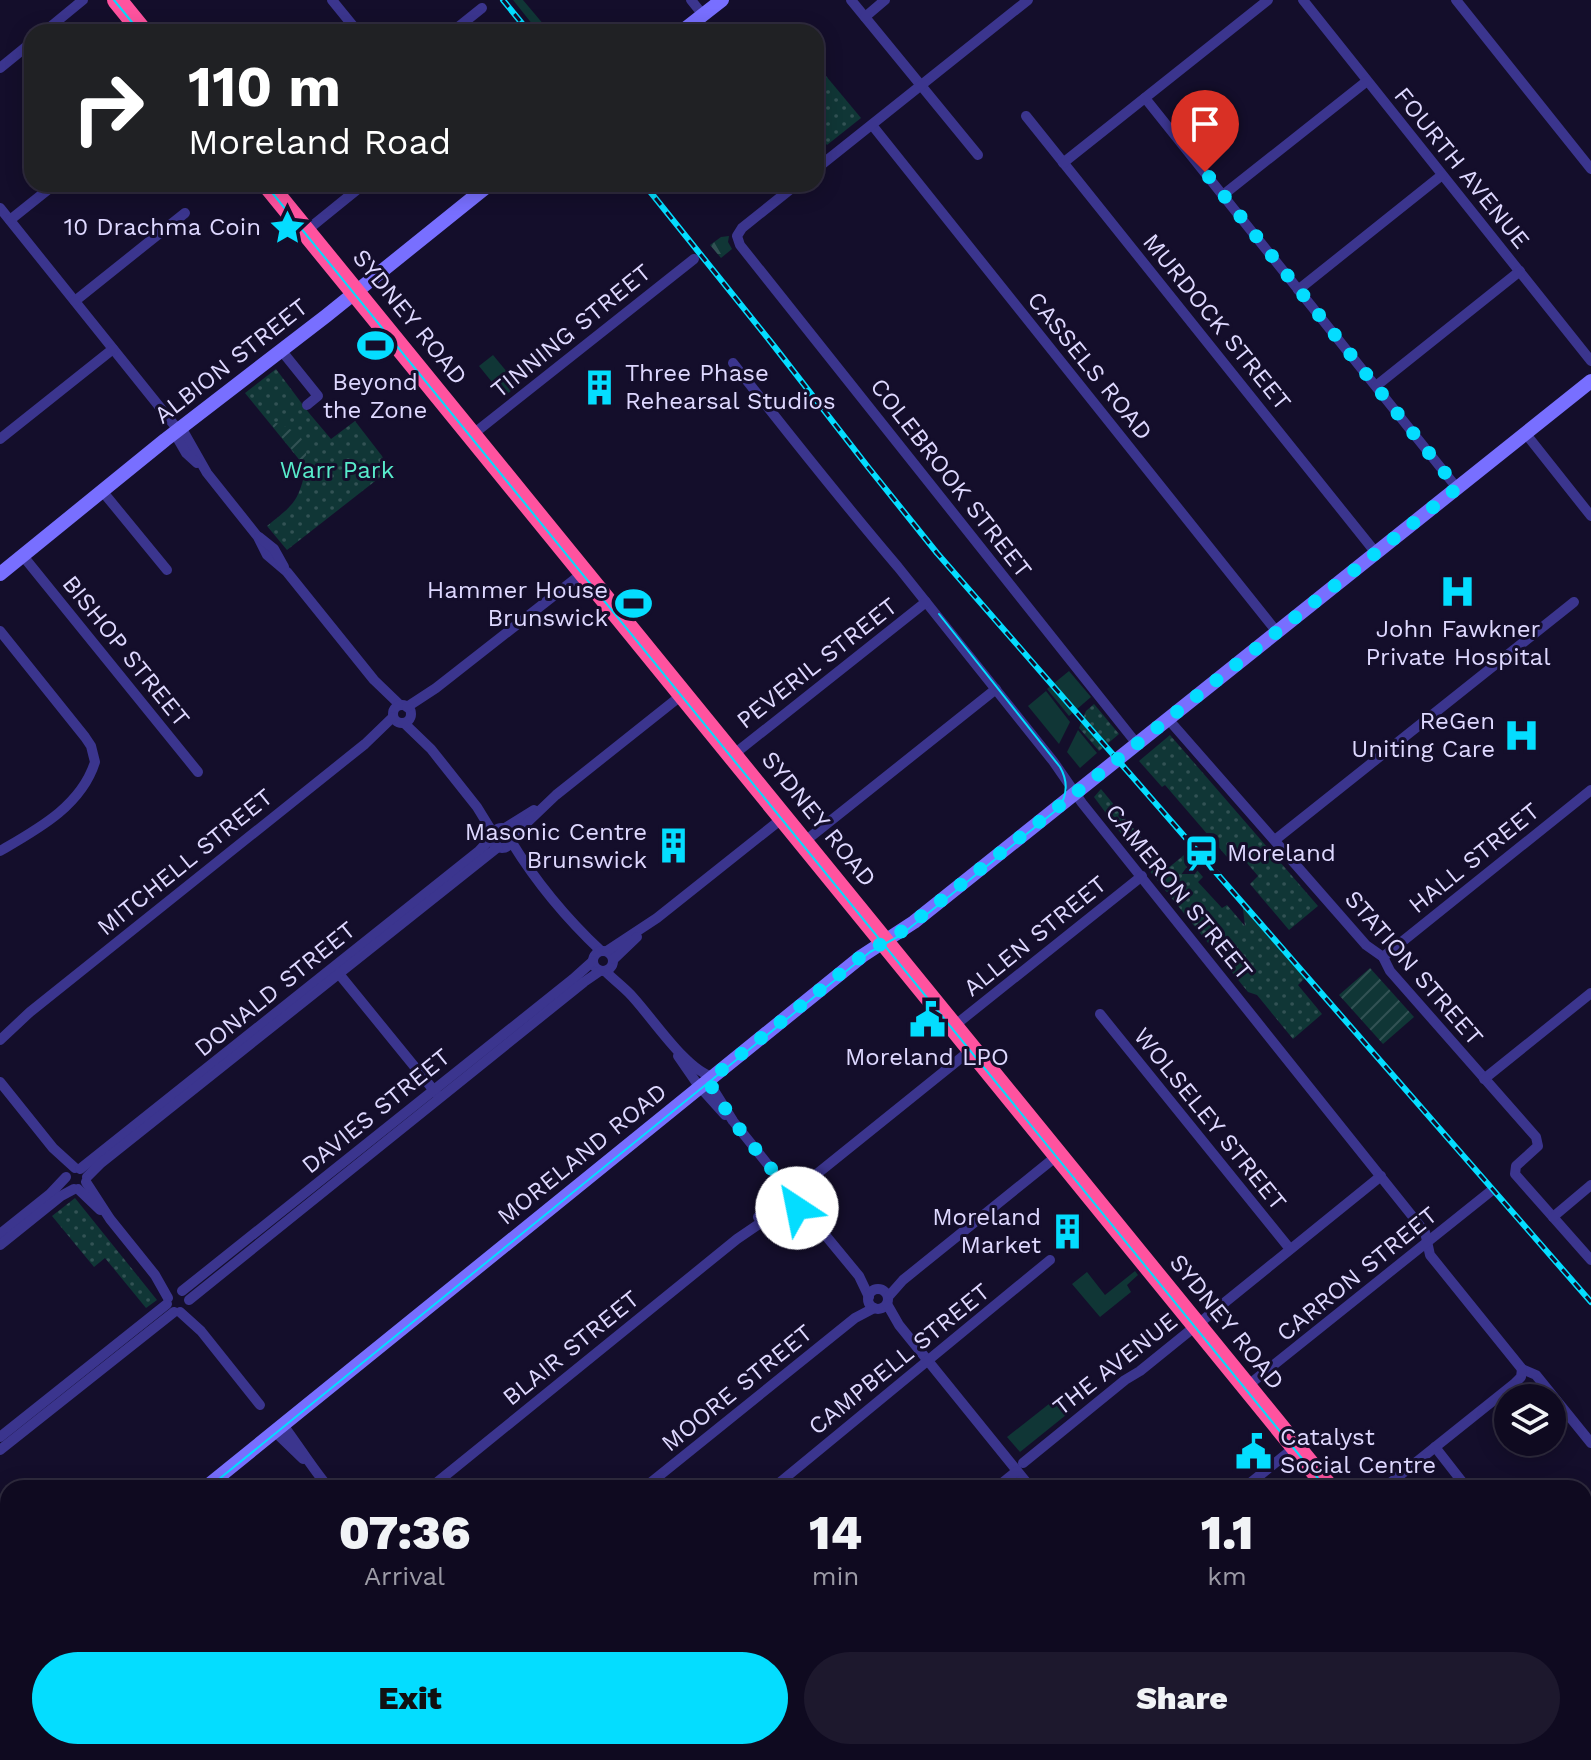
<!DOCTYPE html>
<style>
body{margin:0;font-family:"Work Sans",sans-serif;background:#1d182d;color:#f1f3f6;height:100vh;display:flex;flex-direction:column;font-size:30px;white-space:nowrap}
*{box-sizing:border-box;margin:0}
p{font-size:26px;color:#9b9aa5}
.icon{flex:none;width:44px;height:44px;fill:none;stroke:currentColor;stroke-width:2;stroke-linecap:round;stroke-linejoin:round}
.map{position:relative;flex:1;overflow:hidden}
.panel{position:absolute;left:0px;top:1480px;width:1592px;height:280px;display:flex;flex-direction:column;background:#0f0a20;border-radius:24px 24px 0 0;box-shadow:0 4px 20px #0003,0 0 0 2px #2f2b3e}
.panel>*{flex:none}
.top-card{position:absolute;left:24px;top:24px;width:800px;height:168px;border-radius:24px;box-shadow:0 4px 20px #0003,0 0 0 2px #2f2b3e;background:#202124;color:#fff;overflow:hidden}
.controls{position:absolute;left:1494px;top:1384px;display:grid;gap:16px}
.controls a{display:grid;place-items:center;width:72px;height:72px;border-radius:50%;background:#0f0a20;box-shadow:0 4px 20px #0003,0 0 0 2px #2f2b3e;font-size:40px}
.pin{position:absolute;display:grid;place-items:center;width:68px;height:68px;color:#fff;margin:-82px -34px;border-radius:50% 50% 50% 0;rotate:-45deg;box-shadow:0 0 8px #0007}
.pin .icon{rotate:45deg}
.me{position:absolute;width:88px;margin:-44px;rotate:326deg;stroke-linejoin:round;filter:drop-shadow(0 0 6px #0008)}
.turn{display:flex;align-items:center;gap:28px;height:168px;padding:0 32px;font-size:36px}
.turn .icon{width:104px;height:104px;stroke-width:2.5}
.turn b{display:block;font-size:56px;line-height:68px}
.eta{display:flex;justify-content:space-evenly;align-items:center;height:136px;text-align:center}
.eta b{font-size:48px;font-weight:800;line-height:56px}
.primary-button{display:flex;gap:16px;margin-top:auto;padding:16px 32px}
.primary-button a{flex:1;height:92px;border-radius:48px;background:#04ddff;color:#111;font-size:32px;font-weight:800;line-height:92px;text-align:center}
.primary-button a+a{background:#1d182d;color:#f1f3f6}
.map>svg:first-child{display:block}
.grass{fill:#103636}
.forest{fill:url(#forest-firs)}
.park{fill:url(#park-dots)}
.garden{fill:url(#garden-furrows)}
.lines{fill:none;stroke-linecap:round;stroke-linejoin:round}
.street{stroke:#3b358e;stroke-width:10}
.secondary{stroke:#786fff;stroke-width:14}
.highway{stroke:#ff539f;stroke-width:20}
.tram{stroke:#04ddff;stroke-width:2}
.rail-casing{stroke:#04ddff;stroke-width:6}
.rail{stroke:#140e2b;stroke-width:3;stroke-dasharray:9;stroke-linecap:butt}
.route{stroke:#04ddff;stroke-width:14;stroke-dasharray:0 25.2}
.labels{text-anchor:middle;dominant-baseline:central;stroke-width:6;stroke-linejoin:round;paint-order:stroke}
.street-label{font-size:24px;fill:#ded8ff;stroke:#140e2b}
.poi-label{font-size:24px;fill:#ded8ff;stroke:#140e2b;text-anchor:end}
.park-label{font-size:24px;fill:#58ebcb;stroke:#140e2b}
</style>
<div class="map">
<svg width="1591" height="1760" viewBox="0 0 1591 1760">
<defs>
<pattern id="forest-firs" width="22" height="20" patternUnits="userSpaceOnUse" patternTransform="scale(2)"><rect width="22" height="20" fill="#103636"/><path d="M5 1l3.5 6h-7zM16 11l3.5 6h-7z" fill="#325254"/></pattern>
<pattern id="park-dots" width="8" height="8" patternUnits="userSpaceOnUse" patternTransform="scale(2)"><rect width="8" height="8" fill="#103636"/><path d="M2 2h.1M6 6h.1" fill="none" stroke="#325254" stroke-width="1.8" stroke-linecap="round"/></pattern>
<pattern id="garden-furrows" width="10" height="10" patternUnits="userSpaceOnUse" patternTransform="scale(2)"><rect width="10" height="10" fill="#103636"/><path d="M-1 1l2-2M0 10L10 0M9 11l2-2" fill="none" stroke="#325254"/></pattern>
</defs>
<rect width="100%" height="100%" fill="#140e2b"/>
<g class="grass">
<polygon points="513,0 523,0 550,32 543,25 537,30"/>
<polygon points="493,355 518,385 504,397 479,366"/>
<polygon points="1069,671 1091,697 1069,716 1047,689"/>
<polygon points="1046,691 1070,722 1059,744 1028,706"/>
<polygon points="1078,730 1097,753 1080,768 1067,752"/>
<polygon points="1135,1271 1138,1275 1127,1285 1131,1292 1100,1317 1072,1284 1087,1272 1105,1295"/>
<polygon points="1054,1400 1066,1415 1020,1452 1007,1437"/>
</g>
<polygon class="forest" points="729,236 728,242 732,249 721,258 710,245 721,237"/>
<g class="park">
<polygon points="816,64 861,118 827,145 816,131"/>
<path d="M276 369 309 413 331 439 355 421 382 456 388 471 287 550 267 526C294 504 298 503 306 468L245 393Z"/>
<polygon points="1094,704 1119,734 1099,751 1079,728 1086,711"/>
<polygon points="1170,735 1318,906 1289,930 1250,884 1258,876 1236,850 1227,857 1165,785 1162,787 1139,761"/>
<polygon points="1101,789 1167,869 1184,855 1203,877 1198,882 1222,908 1227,905 1245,926 1242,901 1307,976 1298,985 1322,1014 1293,1039 1257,995 1248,992 1139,858 1094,797"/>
<polygon points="75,1198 157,1300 146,1308 105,1258 94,1267 52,1216"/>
</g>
<g class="garden">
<path d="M274 422C298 431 310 439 305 466L271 424Z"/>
<polygon points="1370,968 1414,1017 1383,1044 1339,995"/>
</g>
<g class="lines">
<g class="street">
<polyline points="332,0 358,32"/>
<polyline points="691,0 703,15"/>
<polyline points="851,0 978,155"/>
<polyline points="1303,0 1591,361"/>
<polyline points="1456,0 1591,169"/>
<polyline points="865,17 885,0"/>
<polyline points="44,32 83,0"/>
<polyline points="452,32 482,8"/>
<polyline points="0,68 32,42"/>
<polyline points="1145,98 1457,488"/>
<polyline points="1026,116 1376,553"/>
<polyline points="872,125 1277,632"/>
<polyline points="1063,163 1268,0"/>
<polyline points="816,169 1028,0"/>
<polyline points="797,184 742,228 737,236 740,245 1137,744"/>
<polyline points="1223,195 1367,81"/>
<polyline points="0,208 179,431"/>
<polyline points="10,220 55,184"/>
<polyline points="306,231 364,184"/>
<polyline points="1298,290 1442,175"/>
<polyline points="75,301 185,213"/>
<polyline points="281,350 318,396 307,405"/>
<path d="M733 363C787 432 841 500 898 567L1053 761 1082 803 1425 1232 1430 1255 1522 1369 1536 1375 1591 1443"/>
<polyline points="1376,386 1520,271"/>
<polyline points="182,429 207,473 258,537 267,555 287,572 374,680 400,705"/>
<polyline points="175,434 186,453 197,463"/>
<polyline points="1526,434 1591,516"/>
<polyline points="472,435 694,259"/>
<polyline points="0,439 113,349"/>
<polyline points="103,492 167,570"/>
<polyline points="259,537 274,549 284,567"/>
<polyline points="23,556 198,772"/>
<path d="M0 631 85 737 91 746 95 762C81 806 38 829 0 851"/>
<circle cx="402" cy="714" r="9"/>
<polyline points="407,707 436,688 584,572"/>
<polyline points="1168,719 1366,945 1383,957 1390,971 1536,1137 1538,1146 1516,1166 1515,1174 1591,1260"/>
<polyline points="404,723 431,749 477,807 493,833"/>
<polyline points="733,755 926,602"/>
<circle cx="502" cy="838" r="10"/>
<polyline points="505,828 534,810"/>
<polyline points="512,837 556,795 683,694"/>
<polyline points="1275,840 1574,602"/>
<path d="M511 841C536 882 566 918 601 951"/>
<polyline points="804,842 996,689"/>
<circle cx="603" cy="961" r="10"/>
<polyline points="607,951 657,918 784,817"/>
<polyline points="1383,957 1591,790"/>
<polyline points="614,959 637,937"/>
<polyline points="335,969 436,1093"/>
<path d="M605 971C613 979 621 985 629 993 650 1014 685 1070 713 1077"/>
<polyline points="1100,1014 1290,1249"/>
<polyline points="954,1026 1142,876"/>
<polyline points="0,1040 30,1012 365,744 393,717"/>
<polyline points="678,1056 698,1085 725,1115"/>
<polyline points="1484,1079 1591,993"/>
<polyline points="708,1081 733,1121 773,1171 783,1189"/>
<polyline points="0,1082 53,1148 75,1168"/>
<polyline points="80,1169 479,851 491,838"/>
<polyline points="87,1177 101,1163 498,847"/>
<polyline points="86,1182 110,1219 155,1275 168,1298"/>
<polyline points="797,1185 818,1173 972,1049"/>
<polyline points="78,1189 100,1210"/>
<polyline points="801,1197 812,1219 859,1276 869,1297"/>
<polyline points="758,1217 782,1195"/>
<polyline points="1553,1217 1591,1185"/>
<polyline points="0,1234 50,1194 66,1177"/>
<polyline points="0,1245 61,1196 74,1189"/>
<circle cx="878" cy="1299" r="10"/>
<polyline points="182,1291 573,979 593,961"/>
<polyline points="888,1297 903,1280 1058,1155"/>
<polyline points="189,1300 584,982 600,971"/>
<polyline points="887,1304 899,1325 1031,1488"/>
<polyline points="180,1312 201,1331 260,1405"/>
<polyline points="1246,1387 1491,1191"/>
<path d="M283 1425C299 1446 312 1468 329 1488"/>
<polyline points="275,1432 303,1459"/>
<polyline points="0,1437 167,1304"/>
<polyline points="1435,1447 1467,1488"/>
<polyline points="0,1450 174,1312"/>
<polyline points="1023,1463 1125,1380 1140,1371 1381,1176"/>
<polyline points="430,1488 737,1239 790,1203"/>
<polyline points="644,1488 855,1318 874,1308"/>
<polyline points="773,1488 1050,1260"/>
<polyline points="996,1488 1017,1471"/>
<polyline points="1244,1488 1295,1447"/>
<polyline points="1384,1488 1514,1384 1521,1377 1522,1369"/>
<polyline points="1584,1584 1591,1578"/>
<polyline points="0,1692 8,1695"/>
<polyline points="62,1752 69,1760"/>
<polyline points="543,1752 550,1760"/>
<polyline points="1295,1752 1302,1760"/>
<polyline points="94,1760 104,1752"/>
<polyline points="312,1760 322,1752"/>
<polyline points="495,1760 505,1752"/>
<polyline points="661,1760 671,1752"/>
<polyline points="904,1760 914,1752"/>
<polyline points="1166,1760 1176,1752"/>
</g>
<g class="secondary">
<polyline points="681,32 722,0"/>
<polyline points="0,574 165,440 326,316 490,184"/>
<polyline points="205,1488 862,956 914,922 1591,381"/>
<polyline points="0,1655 8,1648"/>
<polyline points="1584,1741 1591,1735"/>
<polyline points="1563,1760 1571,1752"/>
</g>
<g class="highway">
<polyline points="117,0 143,32"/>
<polyline points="267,184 1329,1488"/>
<polyline points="1544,1752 1551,1760"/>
</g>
<g class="tram">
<polyline points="114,0 140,32"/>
<polyline points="265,184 1326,1488"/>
<path d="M208 1488 814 997 870 952 901 935 1059 808C1068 794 1068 781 1060 767L939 614"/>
<polyline points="0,1651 8,1645"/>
<polyline points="1547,1752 1554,1760"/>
</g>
<defs>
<g id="rail">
<polyline points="503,0 529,32"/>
<polyline points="644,184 774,346 868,467 937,553 1591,1302"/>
</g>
</defs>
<use href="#rail" class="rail-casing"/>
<use href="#rail" class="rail"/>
</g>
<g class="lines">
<polyline class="route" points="797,1208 784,1200 782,1195 783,1189 773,1171 733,1121 708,1081 868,951 894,937 914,922 1457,488 1205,172"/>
</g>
<defs>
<symbol id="sight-bare" viewBox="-9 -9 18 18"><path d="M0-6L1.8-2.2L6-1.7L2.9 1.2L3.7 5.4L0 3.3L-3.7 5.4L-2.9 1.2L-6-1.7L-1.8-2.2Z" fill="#04ddff" stroke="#140e2b" stroke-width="2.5" paint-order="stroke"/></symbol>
<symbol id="stadium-bare" viewBox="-9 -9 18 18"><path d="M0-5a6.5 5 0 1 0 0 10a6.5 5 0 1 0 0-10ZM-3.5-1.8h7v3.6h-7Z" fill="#04ddff" stroke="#140e2b" stroke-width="2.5" paint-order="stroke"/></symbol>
<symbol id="building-bare" viewBox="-9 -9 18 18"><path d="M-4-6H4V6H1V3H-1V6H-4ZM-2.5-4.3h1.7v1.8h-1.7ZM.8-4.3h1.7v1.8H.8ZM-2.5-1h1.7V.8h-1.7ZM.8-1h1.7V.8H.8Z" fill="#04ddff" stroke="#140e2b" stroke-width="2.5" paint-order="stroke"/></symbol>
<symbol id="hospital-bare" viewBox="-9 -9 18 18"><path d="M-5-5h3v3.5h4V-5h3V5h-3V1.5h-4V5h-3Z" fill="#04ddff" stroke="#140e2b" stroke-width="2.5" paint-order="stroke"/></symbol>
<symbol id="station-bare" viewBox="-9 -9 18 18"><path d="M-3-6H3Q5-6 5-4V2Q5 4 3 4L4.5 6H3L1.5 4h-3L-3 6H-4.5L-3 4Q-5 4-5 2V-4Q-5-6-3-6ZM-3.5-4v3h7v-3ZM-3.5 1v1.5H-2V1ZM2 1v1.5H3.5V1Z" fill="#04ddff" stroke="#140e2b" stroke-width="2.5" paint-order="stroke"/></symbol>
<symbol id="civic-bare" viewBox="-9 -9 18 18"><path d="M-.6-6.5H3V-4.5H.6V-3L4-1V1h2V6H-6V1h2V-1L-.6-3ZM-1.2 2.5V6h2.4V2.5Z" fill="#04ddff" stroke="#140e2b" stroke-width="2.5" paint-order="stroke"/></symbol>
</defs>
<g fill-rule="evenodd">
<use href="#sight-bare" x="262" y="202" width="51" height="51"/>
<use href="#stadium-bare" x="350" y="320" width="51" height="51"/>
<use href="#building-bare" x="574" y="362" width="51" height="51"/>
<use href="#hospital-bare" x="1432" y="566" width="51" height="51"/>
<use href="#stadium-bare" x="608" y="578" width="51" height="51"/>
<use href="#hospital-bare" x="1496" y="710" width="51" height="51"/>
<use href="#building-bare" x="648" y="820" width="51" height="51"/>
<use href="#station-bare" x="1176" y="828" width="51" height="51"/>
<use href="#civic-bare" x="902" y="994" width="51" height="51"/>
<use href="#building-bare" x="1042" y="1206" width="51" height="51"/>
<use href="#civic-bare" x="1228" y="1426" width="51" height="51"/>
</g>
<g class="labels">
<g class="street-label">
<text transform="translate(1462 168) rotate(51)">FOURTH AVENUE</text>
<text transform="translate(410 317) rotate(51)">SYDNEY ROAD</text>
<text transform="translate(1217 322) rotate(51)">MURDOCK STREET</text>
<text transform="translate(571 331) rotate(-39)">TINNING STREET</text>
<text transform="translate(231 361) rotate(-38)">ALBION STREET</text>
<text transform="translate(1090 366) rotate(51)">CASSELS ROAD</text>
<text transform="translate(951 478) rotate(52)">COLEBROOK STREET</text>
<text transform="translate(126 651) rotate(51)">BISHOP STREET</text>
<text transform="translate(817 663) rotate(-38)">PEVERIL STREET</text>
<text transform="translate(819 819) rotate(51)">SYDNEY ROAD</text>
<text transform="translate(1474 858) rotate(-39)">HALL STREET</text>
<text transform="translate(185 862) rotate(-39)">MITCHELL STREET</text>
<text transform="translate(1179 892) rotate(51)">CAMERON STREET</text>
<text transform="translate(1035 936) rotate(-39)">ALLEN STREET</text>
<text transform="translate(1414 968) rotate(49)">STATION STREET</text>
<text transform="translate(275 989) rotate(-39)">DONALD STREET</text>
<text transform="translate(376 1111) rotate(-39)">DAVIES STREET</text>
<text transform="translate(1210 1119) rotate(51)">WOLSELEY STREET</text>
<text transform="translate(582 1154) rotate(-39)">MORELAND ROAD</text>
<text transform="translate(1357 1274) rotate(-39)">CARRON STREET</text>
<text transform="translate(1227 1322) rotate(51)">SYDNEY ROAD</text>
<text transform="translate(571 1348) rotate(-39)">BLAIR STREET</text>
<text transform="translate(899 1359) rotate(-39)">CAMPBELL STREET</text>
<text transform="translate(1115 1364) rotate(-38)">THE AVENUE</text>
<text transform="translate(737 1388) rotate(-39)">MOORE STREET</text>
</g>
<g class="poi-label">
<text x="261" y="227">10 Drachma Coin</text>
<text x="625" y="373" text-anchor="start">Three Phase<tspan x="625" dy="28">Rehearsal Studios</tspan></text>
<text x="375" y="382" text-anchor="middle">Beyond<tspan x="375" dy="28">the Zone</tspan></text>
<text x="608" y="590">Hammer House<tspan x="608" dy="28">Brunswick</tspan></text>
<text x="1458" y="629" text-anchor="middle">John Fawkner<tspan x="1458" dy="28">Private Hospital</tspan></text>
<text x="1495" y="721">ReGen<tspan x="1495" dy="28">Uniting Care</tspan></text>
<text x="647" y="832">Masonic Centre<tspan x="647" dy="28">Brunswick</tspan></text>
<text x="1227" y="853" text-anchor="start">Moreland</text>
<text x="927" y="1057" text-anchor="middle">Moreland LPO</text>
<text x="1041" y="1217">Moreland<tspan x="1041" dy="28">Market</tspan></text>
<text x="1280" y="1437" text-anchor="start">Catalyst<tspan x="1280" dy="28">Social Centre</tspan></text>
</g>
<g class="park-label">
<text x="337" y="470">Warr Park</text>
</g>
</g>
</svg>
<div class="controls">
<a><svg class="icon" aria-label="layers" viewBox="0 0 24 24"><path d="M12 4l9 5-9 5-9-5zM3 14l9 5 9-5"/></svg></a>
</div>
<div class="pin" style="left:1205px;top:172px;background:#d93025"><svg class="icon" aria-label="arrive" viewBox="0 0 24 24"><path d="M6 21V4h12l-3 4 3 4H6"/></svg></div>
<svg class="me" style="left:797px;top:1208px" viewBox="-20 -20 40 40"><circle r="19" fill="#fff"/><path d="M0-13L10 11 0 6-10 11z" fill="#04ddff"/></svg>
<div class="top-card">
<div class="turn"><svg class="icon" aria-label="right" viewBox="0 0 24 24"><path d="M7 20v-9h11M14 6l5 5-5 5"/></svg><div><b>110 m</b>Moreland Road</div></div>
</div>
<section class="panel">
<div class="eta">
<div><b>07:36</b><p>Arrival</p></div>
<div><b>14</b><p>min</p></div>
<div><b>1.1</b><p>km</p></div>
</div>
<div class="primary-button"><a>Exit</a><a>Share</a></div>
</section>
</div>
